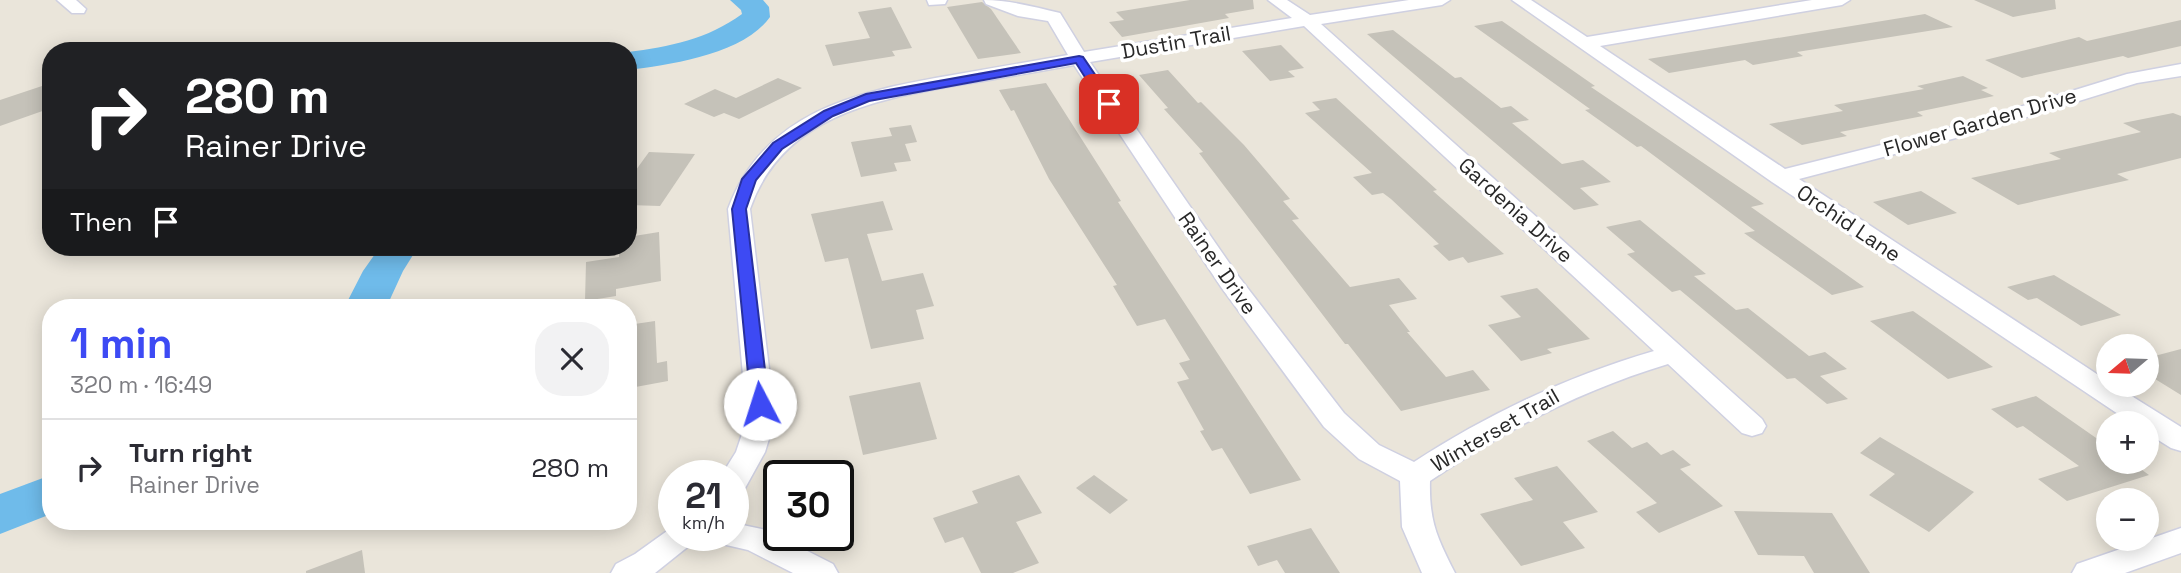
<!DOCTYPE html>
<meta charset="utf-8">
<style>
body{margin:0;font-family:"Space Grotesk",sans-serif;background:#f2f2f3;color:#2b2b33;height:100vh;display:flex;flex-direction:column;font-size:26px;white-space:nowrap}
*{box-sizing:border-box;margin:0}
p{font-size:23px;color:#7c7c81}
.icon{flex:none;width:38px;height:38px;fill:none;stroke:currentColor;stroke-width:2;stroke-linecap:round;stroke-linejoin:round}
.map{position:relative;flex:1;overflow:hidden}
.sheet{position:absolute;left:42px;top:299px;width:595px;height:231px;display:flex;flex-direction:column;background:#fff;border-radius:28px;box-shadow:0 4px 18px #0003}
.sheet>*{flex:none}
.top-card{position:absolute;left:42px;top:42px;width:595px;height:214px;border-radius:28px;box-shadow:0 4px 18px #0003;background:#202124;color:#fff;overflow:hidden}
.needle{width:46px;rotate:251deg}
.controls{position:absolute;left:2096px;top:334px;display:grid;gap:14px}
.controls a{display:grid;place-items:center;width:63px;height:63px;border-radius:50%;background:#fff;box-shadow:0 4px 18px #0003;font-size:35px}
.speed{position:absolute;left:658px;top:460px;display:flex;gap:14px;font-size:35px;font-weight:700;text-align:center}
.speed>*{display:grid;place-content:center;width:91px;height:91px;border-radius:50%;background:#fff;box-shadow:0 4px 18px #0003;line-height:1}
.speed small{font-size:18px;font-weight:400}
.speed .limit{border:4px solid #111;border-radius:10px;background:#fff;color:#111}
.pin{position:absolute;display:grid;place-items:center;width:60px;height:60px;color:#fff;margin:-30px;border-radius:14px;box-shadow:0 4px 10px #0006}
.me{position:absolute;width:77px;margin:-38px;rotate:355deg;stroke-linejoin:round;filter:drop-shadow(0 0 5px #0008)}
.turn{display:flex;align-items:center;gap:24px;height:147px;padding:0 28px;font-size:32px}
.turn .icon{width:91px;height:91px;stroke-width:2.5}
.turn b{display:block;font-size:49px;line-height:60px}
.then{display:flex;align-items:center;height:66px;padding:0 28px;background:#0003;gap:14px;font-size:26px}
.round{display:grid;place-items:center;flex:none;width:74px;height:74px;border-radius:28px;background:#f2f2f3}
.overview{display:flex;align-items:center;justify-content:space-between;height:119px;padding:0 28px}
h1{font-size:42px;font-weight:700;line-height:52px;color:#3d4af4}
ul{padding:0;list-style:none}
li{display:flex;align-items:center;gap:21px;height:98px;padding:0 28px;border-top:2px solid #e1e1e2}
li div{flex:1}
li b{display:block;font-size:26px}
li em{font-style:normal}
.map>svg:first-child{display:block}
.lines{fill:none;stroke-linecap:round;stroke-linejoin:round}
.river{fill:#6fbbea;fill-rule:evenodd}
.building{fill:#c5c2b9}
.minor-casing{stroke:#cfd0e1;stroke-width:3}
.minor{fill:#fff;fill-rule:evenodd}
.route{fill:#3d4af4;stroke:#28309f;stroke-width:2}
.labels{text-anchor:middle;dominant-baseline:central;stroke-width:7;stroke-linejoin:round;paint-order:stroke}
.street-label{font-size:21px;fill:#282828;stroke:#fff}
</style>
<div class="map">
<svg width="2181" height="573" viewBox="0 0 2181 573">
<rect width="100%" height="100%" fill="#eae5da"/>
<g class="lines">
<g class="river">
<path d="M730 0H763L769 7 770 17C744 54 670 65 628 70V52C669 47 708 39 742 14L741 10Z"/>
<polygon points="380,247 418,247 403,271 386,308 344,308 363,271"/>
<polygon points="51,475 51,514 0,534 0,494"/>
</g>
</g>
<g class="building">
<polygon points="1190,0 1253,0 1254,9 1225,14 1229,18 1122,37 1109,22 1124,20 1116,12"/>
<polygon points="1974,0 2055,0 2056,9 2013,17"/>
<polygon points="982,2 991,9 1021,53 978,59 947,7"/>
<polygon points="891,7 912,48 892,51 895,56 833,66 825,45 870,38 858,12"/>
<polygon points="1925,14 1953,27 1797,52 1803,56 1753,65 1745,60 1669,73 1648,59"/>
<polygon points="2181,20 2181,46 2128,58 2123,56 2022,78 1985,60 2079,37 2087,41"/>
<polygon points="1502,21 1595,86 1591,87 1764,204 1751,207 1864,287 1832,295 1744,233 1755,231 1641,146 1637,147 1585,110 1590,109 1474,26"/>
<polygon points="1393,30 1455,78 1461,77 1501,108 1511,106 1529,120 1512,123 1562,164 1583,160 1611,182 1580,188 1599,205 1574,210 1367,34"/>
<polygon points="1281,45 1304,68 1288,71 1295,77 1270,81 1242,51"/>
<polygon points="1168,70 1198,103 1201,102 1244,145 1290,199 1283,201 1299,219 1292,220 1350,287 1399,278 1417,299 1389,305 1410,332 1407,332 1446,377 1473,370 1490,390 1401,411 1348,344 1345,344 1199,153 1203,152 1164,109 1168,108 1139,75"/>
<polygon points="1963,76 1988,88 1981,90 1994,96 1917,112 1923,116 1840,132 1847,136 1802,145 1769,124 1843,111 1834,105 1924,89 1917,86"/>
<polygon points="778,78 802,88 739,119 724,113 714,117 684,104 715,89 736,98"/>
<polygon points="51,83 51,108 0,126 0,100"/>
<polygon points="1046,83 1121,201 1118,202 1301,480 1250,494 1222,448 1212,451 1200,431 1204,430 1177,382 1189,379 1179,363 1190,360 1165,319 1137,326 1113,286 1117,285 1049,179 1014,110 1011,111 999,90"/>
<polygon points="1336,98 1437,190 1433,191 1504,254 1468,263 1463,257 1449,261 1433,246 1439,244 1391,199 1383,193 1372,195 1353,177 1372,173 1305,113 1320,110 1312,102"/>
<polygon points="2173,113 2181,116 2181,158 2117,174 2129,180 2018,205 1971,178 2061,159 2049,153 2141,132 2123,123"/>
<polygon points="911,125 917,142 905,144 911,161 894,163 897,171 861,177 851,142 892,136 889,128"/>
<polygon points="649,152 695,154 660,206 628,205 628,181"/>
<polygon points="1921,191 1957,213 1908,225 1873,202"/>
<polygon points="883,201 893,230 867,234 882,281 923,273 934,306 916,310 924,339 871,349 848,258 825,262 811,214"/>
<polygon points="1640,220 1706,274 1694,276 1736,310 1748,308 1809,356 1825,352 1847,369 1820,376 1848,399 1827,404 1795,378 1787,379 1680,290 1672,292 1627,254 1635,252 1606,227"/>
<polygon points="659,232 661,281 616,289 616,296 585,301 586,262 619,257 619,247 628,247 628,237"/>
<polygon points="2054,275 2121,315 2081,326 2037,298 2028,300 2007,287"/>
<polygon points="1537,288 1590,339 1547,349 1552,353 1521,361 1488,325 1521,317 1500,296"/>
<polygon points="1913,311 1993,367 1948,379 1870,321"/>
<polygon points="655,321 657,363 667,361 668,381 630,388 628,325"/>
<polygon points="2181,349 2181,395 2147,374 2147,358"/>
<polygon points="920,382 937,439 863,455 849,396"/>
<polygon points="2036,396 2109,447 2109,462 2131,462 2149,475 2067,501 2038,479 2079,466 2023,426 2017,428 1991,409"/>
<polygon points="1613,431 1632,448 1647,442 1661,455 1673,450 1691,465 1680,469 1723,506 1659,533 1636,512 1657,503 1587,441"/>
<polygon points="1880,437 1974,492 1929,532 1869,495 1895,474 1860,453"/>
<polygon points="1557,466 1598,512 1563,522 1585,548 1521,566 1480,514 1533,500 1514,478"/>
<polygon points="1019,475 1042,513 1016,522 1039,563 1013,573 981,573 963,537 945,543 933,518 978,503 972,491"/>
<polygon points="1094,475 1128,500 1110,514 1076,488"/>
<polygon points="1734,511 1832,513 1870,573 1814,573 1804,556 1758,555"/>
<polygon points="1311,528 1340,573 1285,573 1277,560 1258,566 1247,546"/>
<polygon points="362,550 365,573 306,573 306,571"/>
</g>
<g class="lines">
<defs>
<g id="minor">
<polygon points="57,0 76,0 86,9 84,13 72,13"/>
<polygon points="927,0 947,0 945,4 929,5"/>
<path d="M984 0C1009 0 1035 7 1060 13L1084 52 1292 18 1268 0H1287L1310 15 1409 0H1450L1442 5 1321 24 1762 419 1766 426 1762 433 1752 436 1742 433 1668 364C1582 390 1504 430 1430 481 1429 521 1437 538 1455 573H1422L1402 527 1400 481 1359 459 1324 427 1221 287 1074 65C1035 72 997 79 958 85 873 100 782 117 750 209L775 419 765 452 744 490 733 493V476H721L736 452 747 419 728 209C764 112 855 92 947 76 987 69 1027 62 1068 55L1048 21 1018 16 986 4ZM1304 26 1654 351C1568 376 1488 414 1414 462L1379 445 1344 413 1239 277 1090 62Z"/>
<polygon points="1512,0 1531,0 1587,37 1812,0 1850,0 1842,5 1600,46 1785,169 1961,125 2127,74 2181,64 2181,76 2137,83 1975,133 1799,179 2109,382 2109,385 2114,385 2181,427 2181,451 2171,448 2147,433 2147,424 2133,424 1772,182"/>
<polygon points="733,523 766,530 833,564 838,573 793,573 748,550 722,544 718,536 733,536"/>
<polygon points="674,526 674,536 695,536 690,545 655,573 611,573 616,564 635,554"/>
<polygon points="2181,528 2181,553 2125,573 2072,573 2077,564"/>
</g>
</defs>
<use href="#minor" class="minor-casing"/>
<use href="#minor" class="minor"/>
</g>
<polygon class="route" points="1079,56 1083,57 1115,104 1113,107 1104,107 1076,63 869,101 833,116 782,149 756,180 746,209 769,404 767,408 754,408 751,404 732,209 742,179 773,143 824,111 866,94"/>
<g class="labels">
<g class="street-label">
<text transform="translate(1176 42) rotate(-10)">Dustin Trail</text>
<text transform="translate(1980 122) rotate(-16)">Flower Garden Drive</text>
<text transform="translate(1516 210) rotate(42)">Gardenia Drive</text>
<text transform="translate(1849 223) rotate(34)">Orchid Lane</text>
<text transform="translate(1218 263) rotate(55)">Rainer Drive</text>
<text transform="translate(1495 430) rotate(-30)">Winterset Trail</text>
</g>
</g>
</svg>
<div class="controls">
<a><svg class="needle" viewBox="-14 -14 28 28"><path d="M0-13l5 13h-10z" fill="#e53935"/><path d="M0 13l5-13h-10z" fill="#7c7c81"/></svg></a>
<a>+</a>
<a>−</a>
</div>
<div class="speed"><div>21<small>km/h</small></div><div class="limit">30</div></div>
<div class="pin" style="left:1109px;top:104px;background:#d93025"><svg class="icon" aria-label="arrive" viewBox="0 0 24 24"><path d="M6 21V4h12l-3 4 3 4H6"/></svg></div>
<svg class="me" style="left:760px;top:404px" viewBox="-20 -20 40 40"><circle r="19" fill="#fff"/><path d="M0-13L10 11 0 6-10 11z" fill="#3d4af4"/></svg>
<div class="top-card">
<div class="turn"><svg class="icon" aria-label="right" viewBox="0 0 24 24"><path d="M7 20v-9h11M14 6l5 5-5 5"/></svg><div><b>280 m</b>Rainer Drive</div></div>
<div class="then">Then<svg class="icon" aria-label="arrive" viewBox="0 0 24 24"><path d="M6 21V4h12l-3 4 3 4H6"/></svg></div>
</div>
<section class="sheet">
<div class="overview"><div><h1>1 min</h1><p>320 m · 16:49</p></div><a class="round"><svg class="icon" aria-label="close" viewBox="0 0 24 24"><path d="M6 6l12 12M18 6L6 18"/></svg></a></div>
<ul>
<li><svg class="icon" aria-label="right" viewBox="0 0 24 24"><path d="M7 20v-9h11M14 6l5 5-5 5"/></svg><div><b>Turn right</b><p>Rainer Drive</p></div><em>280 m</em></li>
</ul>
</section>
</div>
